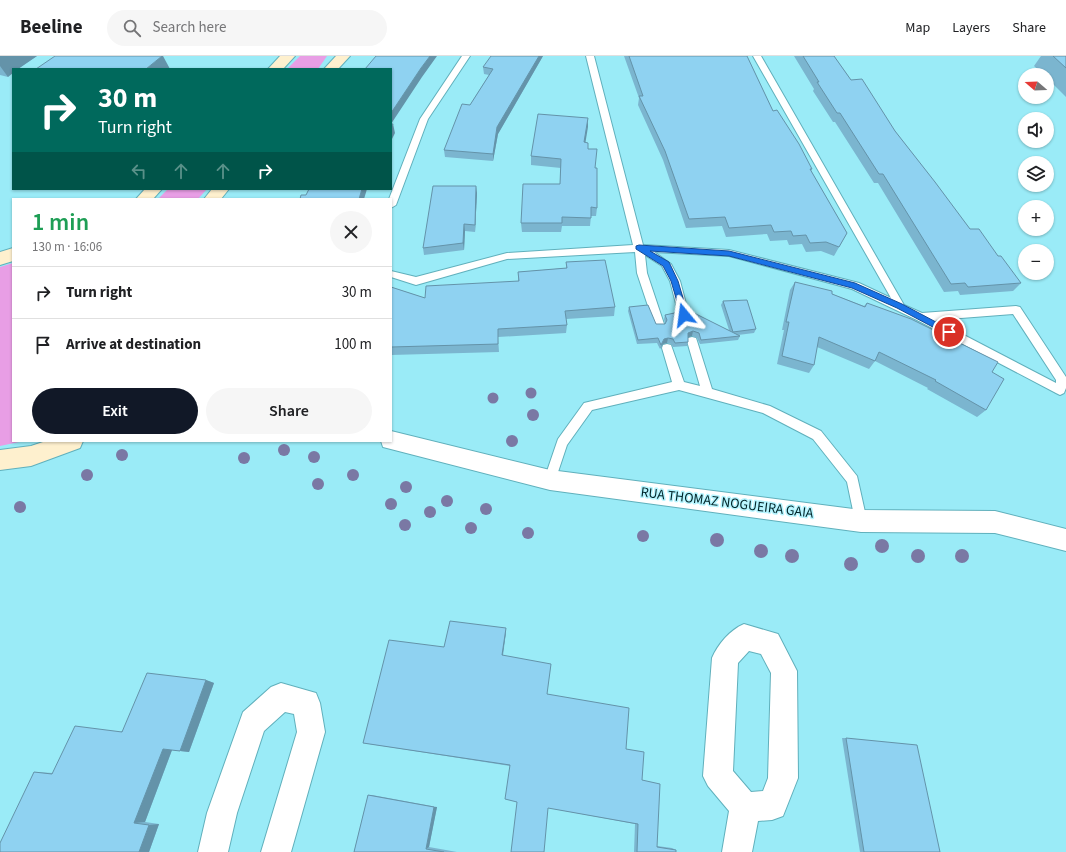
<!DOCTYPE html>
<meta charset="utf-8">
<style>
body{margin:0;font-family:"Source Sans 3",sans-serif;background:#f6f6f6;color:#202124;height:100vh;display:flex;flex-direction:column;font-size:15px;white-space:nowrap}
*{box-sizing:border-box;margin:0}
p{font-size:13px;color:#757577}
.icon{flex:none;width:22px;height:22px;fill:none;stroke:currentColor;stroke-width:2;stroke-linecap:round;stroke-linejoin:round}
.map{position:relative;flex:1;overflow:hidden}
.details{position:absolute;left:12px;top:142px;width:380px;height:244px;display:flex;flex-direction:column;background:#fff;border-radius:0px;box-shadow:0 1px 3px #0004}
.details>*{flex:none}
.banner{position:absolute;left:12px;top:12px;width:380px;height:122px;border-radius:0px;box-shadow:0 1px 3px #0004;background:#00695c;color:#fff;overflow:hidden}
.needle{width:26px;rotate:289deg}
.buttons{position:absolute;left:1018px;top:12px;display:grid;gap:8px}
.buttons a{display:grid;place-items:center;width:36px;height:36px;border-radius:50%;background:#fff;box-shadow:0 1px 3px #0004;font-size:20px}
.pin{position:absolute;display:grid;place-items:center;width:34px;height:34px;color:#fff;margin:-17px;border:2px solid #fff;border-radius:50%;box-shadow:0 1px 4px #0007}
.me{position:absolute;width:44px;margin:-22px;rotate:344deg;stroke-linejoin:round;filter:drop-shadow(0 0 3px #0008)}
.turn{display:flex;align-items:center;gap:14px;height:84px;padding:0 20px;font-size:18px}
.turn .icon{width:52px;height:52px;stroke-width:2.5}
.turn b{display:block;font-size:28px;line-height:34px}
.lanes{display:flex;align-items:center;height:38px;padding:0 20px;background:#0003;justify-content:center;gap:20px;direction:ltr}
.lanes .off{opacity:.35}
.round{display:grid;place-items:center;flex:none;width:42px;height:42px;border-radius:21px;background:#f6f6f6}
.summary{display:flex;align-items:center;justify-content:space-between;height:68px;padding:0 20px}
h1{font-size:24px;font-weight:600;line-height:30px;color:#1e9e55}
.button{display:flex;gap:8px;margin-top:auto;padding:8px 20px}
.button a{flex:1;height:46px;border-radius:24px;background:#111827;color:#fff;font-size:16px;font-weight:600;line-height:46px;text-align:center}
.button a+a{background:#f6f6f6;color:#202124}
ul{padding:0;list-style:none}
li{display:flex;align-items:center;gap:12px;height:52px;padding:0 20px;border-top:1px solid #e0e0e0}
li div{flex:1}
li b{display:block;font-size:15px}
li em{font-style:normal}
header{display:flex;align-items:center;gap:24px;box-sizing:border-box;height:56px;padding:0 20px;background:#fff;border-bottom:1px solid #e0e0e0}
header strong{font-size:19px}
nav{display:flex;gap:22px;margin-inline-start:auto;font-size:14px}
.search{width:280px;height:36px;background:#f6f6f6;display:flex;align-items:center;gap:10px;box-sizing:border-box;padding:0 14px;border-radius:22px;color:#757577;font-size:15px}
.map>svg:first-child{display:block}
.green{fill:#e89ee5}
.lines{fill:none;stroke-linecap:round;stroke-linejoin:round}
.lane-casing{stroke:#60b0bc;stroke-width:2}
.street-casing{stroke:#60b0bc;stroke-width:2}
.secondary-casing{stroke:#60b0bc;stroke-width:2}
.lane{fill:#fff;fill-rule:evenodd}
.street{fill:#fff;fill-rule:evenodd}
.secondary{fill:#fef0ce;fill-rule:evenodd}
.tree{fill:#7a78a4}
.wall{fill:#7bb5cf}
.shaded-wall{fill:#6493a9}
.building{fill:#8fd2f1;stroke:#6493a9}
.route{fill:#1a73e8;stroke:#114b97}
.labels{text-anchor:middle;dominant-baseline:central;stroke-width:3;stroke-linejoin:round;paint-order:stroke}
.street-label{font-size:14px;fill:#012429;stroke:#b6f5ff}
</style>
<header>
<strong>Beeline</strong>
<div class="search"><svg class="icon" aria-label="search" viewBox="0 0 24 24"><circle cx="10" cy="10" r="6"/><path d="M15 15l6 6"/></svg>Search here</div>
<nav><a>Map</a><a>Layers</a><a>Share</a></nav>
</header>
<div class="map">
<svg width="1066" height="796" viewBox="0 0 1066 796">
<rect width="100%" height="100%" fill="#9aebf7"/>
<g class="green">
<polygon points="300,0 327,0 318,13 287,13"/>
<polygon points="168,133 207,133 198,143 158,143"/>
<polygon points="13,207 13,385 24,385 0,390 0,211"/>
</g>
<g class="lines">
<defs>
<g id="lane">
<polygon points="462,0 470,0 428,63 396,149 391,152 391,143 389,143 420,63"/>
<path d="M586 0H594L643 189 729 194 859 227 891 242 753 0H761L904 249 922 257 1016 250 1020 251 1066 321V332L1064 337 1060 339 1056 337 917 264 852 233 729 200 654 196 671 208 680 225 689 259 688 262H680L679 259 670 225 662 210 645 199 647 217 664 268 663 271H655L637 217 635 196 507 203 416 229 391 221V215L416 221 507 197 633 189ZM1013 258 1056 324V327L935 264Z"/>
<polygon points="692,281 696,282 697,285 712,333 770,350 821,375 857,420 867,465 866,469 861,471 856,469 847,426 813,383 763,357 679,334 592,354 567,389 554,428 550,429 546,428 544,424 558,383 584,347 672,326 662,292 663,289 667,288 671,289 684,326 700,330 687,285 688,282"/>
</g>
<g id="street">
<polygon points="391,375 550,414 861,454 995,455 1066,473 1066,495 995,477 861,476 550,434 383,391 381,385 391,385"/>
<path d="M744 568 778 578 797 615 798 722 783 760 772 764 758 765 752 796H722L729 755 708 730 703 720 712 602C718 588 730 574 744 568ZM749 595 761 598 771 617 768 722 763 735 751 736 733 715 738 607Z"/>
<polygon points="281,627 316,637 320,647 325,676 291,796 261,796 297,676 294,658 285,656 264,675 237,757 228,796 198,796 207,757 243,656 271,631"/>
</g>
<g id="secondary">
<polygon points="280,0 295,0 283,13 268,13"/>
<polygon points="336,0 350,0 338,13 324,13"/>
<polygon points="145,133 162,133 153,143 136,143"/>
<polygon points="212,133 229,133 221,143 204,143"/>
<polygon points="13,192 13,205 0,209 0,196"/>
<polygon points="46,385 83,385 80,392 31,410 0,414 0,394 31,390"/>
</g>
</defs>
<use href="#lane" class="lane-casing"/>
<use href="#street" class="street-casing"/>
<use href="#secondary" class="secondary-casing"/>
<use href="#lane" class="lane"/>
<use href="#street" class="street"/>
<use href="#secondary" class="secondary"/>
</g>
<g class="tree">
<circle cx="531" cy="337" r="5.5"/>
<circle cx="493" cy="342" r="5.5"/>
<circle cx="533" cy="359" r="6"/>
<circle cx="512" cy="385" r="6"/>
<circle cx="284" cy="394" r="6"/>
<circle cx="122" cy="399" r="6"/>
<circle cx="314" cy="401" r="6"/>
<circle cx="244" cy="402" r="6"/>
<circle cx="87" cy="419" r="6"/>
<circle cx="353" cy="419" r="6"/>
<circle cx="318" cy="428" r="6"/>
<circle cx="406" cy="431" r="6"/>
<circle cx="447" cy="445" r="6"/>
<circle cx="391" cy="448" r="6"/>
<circle cx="20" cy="451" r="6"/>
<circle cx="486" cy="453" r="6"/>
<circle cx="430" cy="456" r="6"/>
<circle cx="405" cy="469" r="6"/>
<circle cx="471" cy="472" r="6"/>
<circle cx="528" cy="477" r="6"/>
<circle cx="643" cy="480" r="6"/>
<circle cx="717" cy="484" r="7"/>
<circle cx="882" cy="490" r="7"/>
<circle cx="761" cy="495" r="7"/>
<circle cx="792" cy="500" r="7"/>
<circle cx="918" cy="500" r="7"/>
<circle cx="962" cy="500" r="7"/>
<circle cx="851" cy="508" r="7"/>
</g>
<g class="wall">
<polygon points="0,0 37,0 18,13 13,13 8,21 0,19"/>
<polygon points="543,0 498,78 493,105 445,101 444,94 470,49 489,19 484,18 483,11"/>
<polygon points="624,0 747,0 773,55 812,113 811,115 847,177 834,200 821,195 806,196 802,188 789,189 787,184 770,185 767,178 726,181 722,170 686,172 663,104 638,49 639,42"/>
<polygon points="794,0 834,0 851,24 895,75 970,173 998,200 1021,227 1013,235 960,239 958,235 944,236 878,127 874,127 835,66 833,66 813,35 814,33"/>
<polygon points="1041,0 1066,0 1066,41 1047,22 1047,19 1044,19 1034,10"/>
<polygon points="588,62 585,86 595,112 597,152 596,160 591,160 590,170 562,170 561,176 522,176 521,167 560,128 561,112 531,109 531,100"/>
<polygon points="477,137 475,176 465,175 464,194 424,199 423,192"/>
<polygon points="566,206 615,251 614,260 566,263 567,269 566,277 498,281 499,296 391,299 391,231 425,242 518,225 518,216 566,212"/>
<polygon points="795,226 832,238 864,250 867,247 992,316 986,354 977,361 927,333 928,332 875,305 869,313 817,291 814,309 809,317 777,308 784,274 782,274 790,234"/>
<polygon points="723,245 756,273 754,277 738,279 740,280 738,284 700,288 697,282 692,280 688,281 688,286 687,290 673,291 671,288 667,287 663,288 660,293 657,287 637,288 628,255 629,251 656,268 665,268 664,263 665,259 681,259 729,274 721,249"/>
<polygon points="506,576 503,600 547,638 626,693 642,724 657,790 672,792 676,794 676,796 634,796 635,768 517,746 510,710 363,687 444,591"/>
<polygon points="206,624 214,627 189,696 172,694 145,766 159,768 149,796 0,796 34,716 53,717"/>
<polygon points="842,682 846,682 940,796 860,796"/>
<polygon points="368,739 372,739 437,751 429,791 457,796 354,796"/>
</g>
<g class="shaded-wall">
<polygon points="0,0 37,0 18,13 13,13 13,17 8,21 0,10"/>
<polygon points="162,0 163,0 170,13 146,13"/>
<polygon points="430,0 437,0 422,21 391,68 391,57 421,12"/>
<polygon points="539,0 543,0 498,78 493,105 493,98 497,71"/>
<polygon points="588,62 588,71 584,95 584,86"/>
<polygon points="393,68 395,77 391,85 391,72"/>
<polygon points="476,130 477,137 475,176 475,169"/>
<polygon points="362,133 367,133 364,143 359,143"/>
<polygon points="464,168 465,175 464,194 463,187"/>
<polygon points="693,275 692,280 687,282 688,277"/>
<polygon points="668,282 667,287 663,288 660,293 664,283"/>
<polygon points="506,572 506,576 502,603 502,599"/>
<polygon points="206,624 214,627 189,696 180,695"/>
<polygon points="163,693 172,694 145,766 134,767"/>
<polygon points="434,751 437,751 429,791 426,793"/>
<polygon points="159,768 149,796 139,796 149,769"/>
</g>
<g class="building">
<polygon points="55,0 162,0 146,13 36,13"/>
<polygon points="376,0 430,0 421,12 391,57 391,13 365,13"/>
<polygon points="491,0 539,0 497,71 493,98 444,94 462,48 470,49 493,13 483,11"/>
<polygon points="629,0 747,0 773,55 777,54 799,88 812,113 810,113 847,177 839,191 826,186 810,187 806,179 793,180 791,175 774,176 771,169 729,172 725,161 689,163 665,95 639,40 643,40"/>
<polygon points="803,0 834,0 851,24 862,23 895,75 935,126 970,173 979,173 998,200 1001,200 1021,227 968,231 965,227 951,228 883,118 879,118 840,57 837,57 817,26 819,26"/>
<polygon points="1053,0 1066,0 1066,12"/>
<polygon points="538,58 588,62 584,86 588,87 588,93 597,93 595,112 597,112 597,152 591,151 591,162 562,161 562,167 521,167 523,128 560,128 561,103 531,100"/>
<polygon points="391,68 393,68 391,72"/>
<polygon points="433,130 476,130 475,169 464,168 463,187 423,192"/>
<polygon points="309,133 362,133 359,143 300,143 301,139 306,139"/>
<polygon points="605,204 615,251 565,255 567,269 498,273 498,288 391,291 391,231 425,242 426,230 519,225 518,216 567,212 566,206"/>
<polygon points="795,226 832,235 832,238 865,251 867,247 911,263 998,306 992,316 1004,323 986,354 935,325 936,324 879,296 875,305 819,281 814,309 782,300 789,266 786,266"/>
<polygon points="747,244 756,273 733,276 723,245"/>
<polygon points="648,249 656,268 665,268 667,264 665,259 679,256 681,259 689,259 692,256 740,280 701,284 699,277 693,275 688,277 688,286 675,287 673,283 668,282 664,283 661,289 658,282 638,284 629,251"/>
<polygon points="450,565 506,572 502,599 551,608 547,638 629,652 626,693 644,696 642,724 660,728 657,791 676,794 676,796 637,796 638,768 548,752 544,796 511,796 517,746 505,743 510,709 363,687 389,584 444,591"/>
<polygon points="147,617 206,624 180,695 163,693 134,767 149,769 139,796 0,796 0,787 34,716 52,718 75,670 122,676"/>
<polygon points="846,682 917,689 940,796 864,796"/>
<polygon points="368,739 434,751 426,793 444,796 354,796"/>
</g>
<polygon class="route" points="639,189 729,195 855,227 902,248 951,274 953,276 951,278 946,278 897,252 852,232 729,200 650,195 669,206 678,225 688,259 684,262 681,259 671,225 663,210 636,193 636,190"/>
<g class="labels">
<g class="street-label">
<text transform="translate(727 447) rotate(7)">RUA THOMAZ NOGUEIRA GAIA</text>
</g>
</g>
</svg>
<div class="buttons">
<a><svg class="needle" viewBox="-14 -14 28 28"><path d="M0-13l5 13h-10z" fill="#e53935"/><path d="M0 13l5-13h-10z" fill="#757577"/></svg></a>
<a><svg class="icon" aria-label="sound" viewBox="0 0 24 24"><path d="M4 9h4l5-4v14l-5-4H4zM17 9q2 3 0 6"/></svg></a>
<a><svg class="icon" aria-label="layers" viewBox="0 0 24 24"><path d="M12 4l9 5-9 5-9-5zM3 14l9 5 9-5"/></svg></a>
<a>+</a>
<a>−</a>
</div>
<div class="pin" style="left:949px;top:276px;background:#d93025"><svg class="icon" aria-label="arrive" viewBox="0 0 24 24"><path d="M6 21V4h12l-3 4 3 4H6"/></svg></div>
<svg class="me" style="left:684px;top:259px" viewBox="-20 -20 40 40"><path d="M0-17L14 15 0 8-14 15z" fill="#1a73e8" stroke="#fff" stroke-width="4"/></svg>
<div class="banner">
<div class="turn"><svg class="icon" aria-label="right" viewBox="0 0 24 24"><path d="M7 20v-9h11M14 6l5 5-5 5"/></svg><div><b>30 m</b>Turn right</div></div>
<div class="lanes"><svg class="icon off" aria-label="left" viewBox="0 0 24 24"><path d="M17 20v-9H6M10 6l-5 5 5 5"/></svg><svg class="icon off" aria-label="ahead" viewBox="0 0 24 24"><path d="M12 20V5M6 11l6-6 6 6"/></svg><svg class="icon off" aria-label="ahead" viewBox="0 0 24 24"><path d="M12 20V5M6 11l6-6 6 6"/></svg><svg class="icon" aria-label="right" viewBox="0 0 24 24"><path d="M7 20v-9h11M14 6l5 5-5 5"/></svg></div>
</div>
<section class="details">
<div class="summary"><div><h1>1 min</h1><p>130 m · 16:06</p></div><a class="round"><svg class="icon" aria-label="close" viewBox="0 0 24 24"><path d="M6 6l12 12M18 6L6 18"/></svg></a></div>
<ul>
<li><svg class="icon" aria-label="right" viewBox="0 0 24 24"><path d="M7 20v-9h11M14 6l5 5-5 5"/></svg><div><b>Turn right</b></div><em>30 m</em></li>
<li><svg class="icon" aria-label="arrive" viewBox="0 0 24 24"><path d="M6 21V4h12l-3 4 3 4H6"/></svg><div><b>Arrive at destination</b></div><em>100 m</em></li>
</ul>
<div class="button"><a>Exit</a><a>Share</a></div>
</section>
</div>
